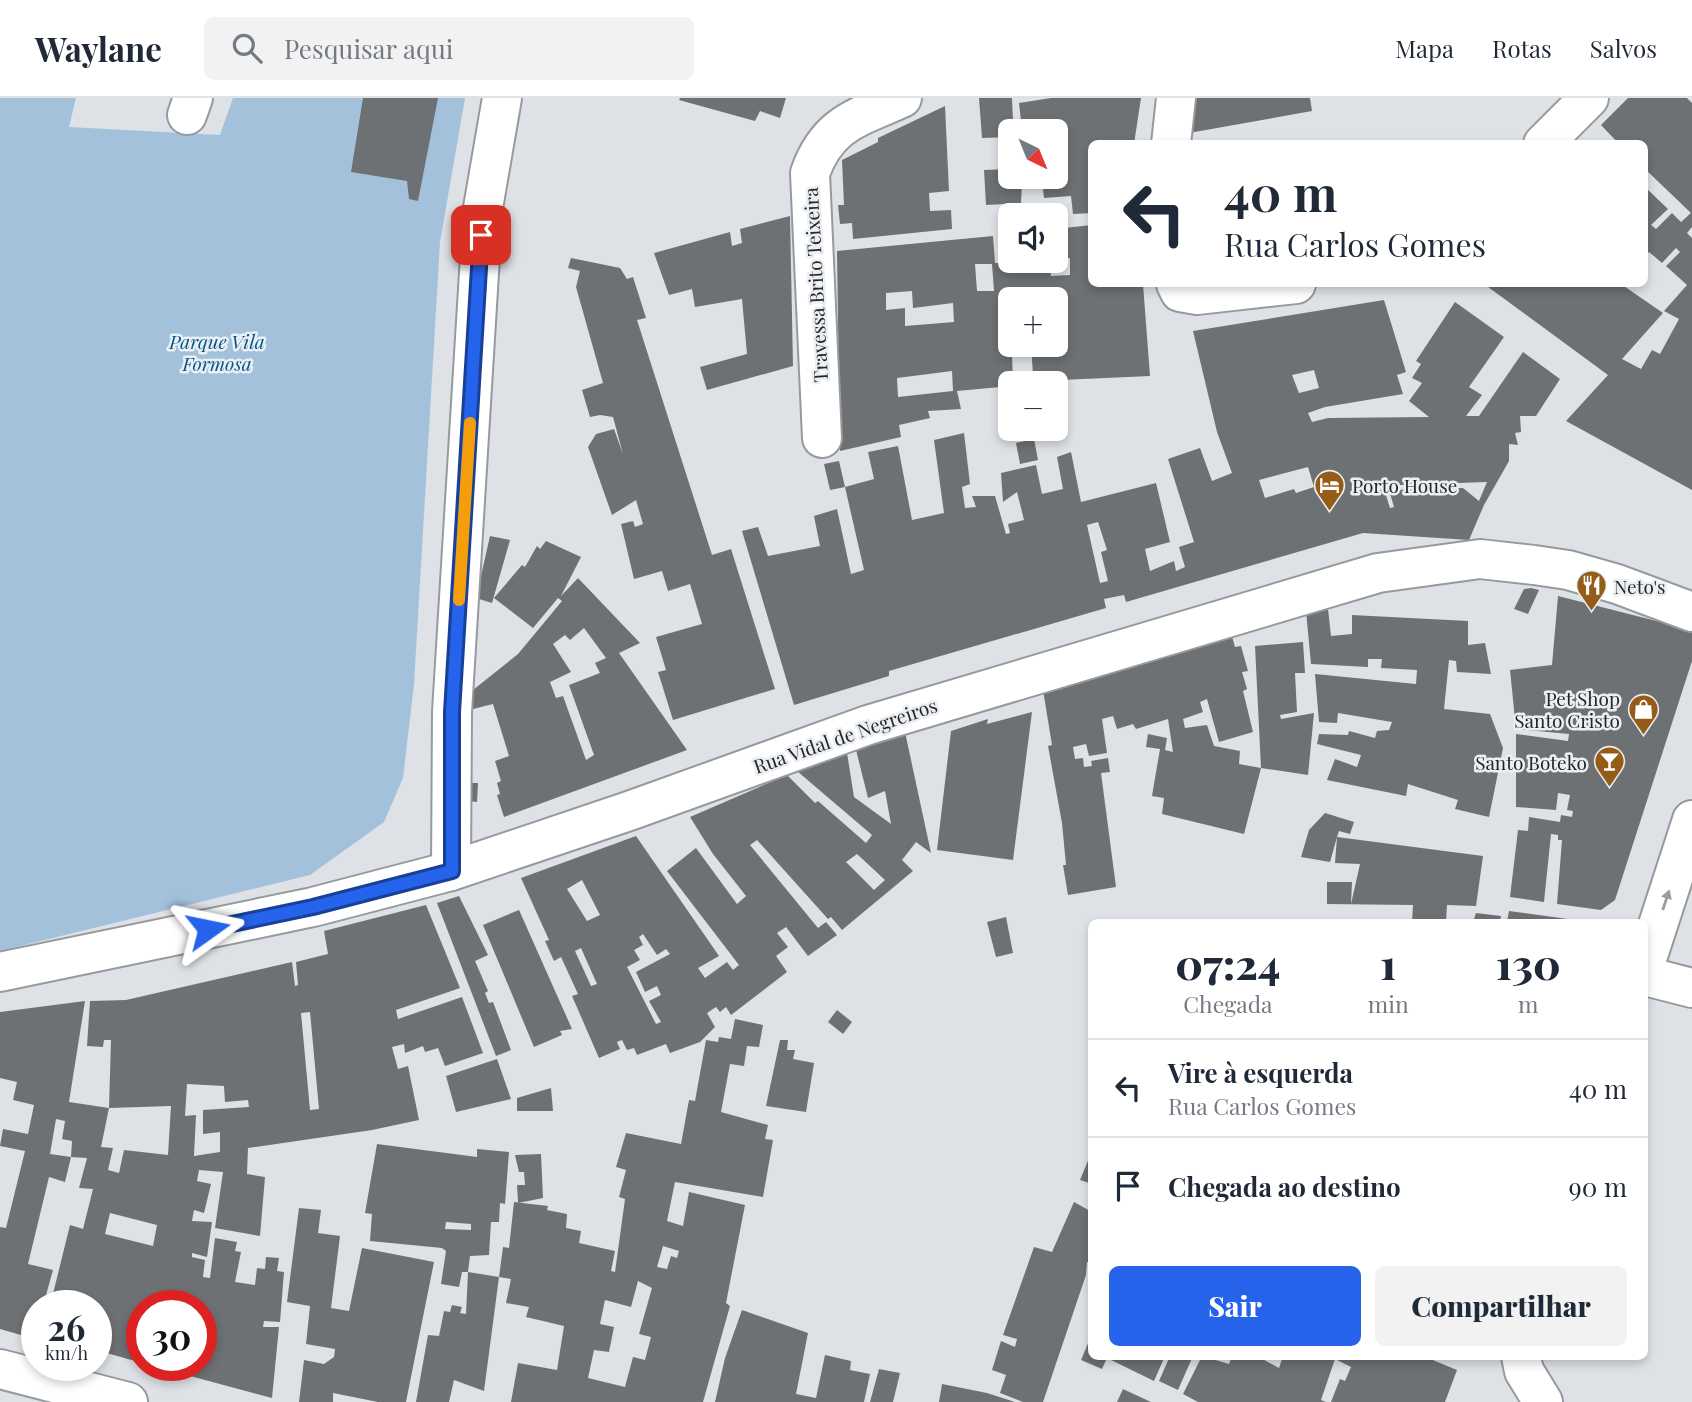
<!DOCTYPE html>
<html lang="pt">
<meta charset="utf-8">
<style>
body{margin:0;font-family:"Playfair Display",serif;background:#f2f2f3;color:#1f2937;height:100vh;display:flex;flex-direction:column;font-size:26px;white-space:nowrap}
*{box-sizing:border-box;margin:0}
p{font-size:23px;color:#747a83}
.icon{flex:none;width:38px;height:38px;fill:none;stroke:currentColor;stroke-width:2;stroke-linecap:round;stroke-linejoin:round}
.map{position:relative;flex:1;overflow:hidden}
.sheet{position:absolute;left:1088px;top:821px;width:560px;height:441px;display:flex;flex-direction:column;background:#fff;border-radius:10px;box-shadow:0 4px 10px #0003}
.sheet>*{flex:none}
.hud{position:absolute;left:1088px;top:42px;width:560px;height:147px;border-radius:10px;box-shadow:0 4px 10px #0003;background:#fff;color:#1f2937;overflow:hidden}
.needle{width:46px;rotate:137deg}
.fabs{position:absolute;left:998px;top:21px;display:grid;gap:14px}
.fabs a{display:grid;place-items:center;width:70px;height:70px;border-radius:10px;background:#fff;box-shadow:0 4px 10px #0003;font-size:35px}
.speed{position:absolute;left:21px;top:1192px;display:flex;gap:14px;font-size:35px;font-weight:700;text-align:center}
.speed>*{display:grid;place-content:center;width:91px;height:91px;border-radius:50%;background:#fff;box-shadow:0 4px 10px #0003;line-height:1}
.speed small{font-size:18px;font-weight:400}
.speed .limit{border:10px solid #d22;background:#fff;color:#111}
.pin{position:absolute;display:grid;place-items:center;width:60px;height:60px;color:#fff;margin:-30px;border-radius:14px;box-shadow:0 4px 10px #0006}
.me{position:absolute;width:77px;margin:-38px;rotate:78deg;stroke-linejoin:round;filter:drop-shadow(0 0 5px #0008)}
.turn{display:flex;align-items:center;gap:24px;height:147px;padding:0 21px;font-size:32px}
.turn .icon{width:91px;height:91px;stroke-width:2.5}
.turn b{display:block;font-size:49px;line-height:60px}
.eta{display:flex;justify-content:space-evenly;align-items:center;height:119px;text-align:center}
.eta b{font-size:42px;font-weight:800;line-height:49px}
.cta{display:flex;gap:14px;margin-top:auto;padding:14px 21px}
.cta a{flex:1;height:80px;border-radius:10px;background:#2563eb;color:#fff;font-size:28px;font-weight:800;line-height:80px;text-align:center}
.cta a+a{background:#f2f2f3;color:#1f2937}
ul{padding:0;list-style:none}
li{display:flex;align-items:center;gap:21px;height:98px;padding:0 21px;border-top:2px solid #e0e1e3}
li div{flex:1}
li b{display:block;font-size:26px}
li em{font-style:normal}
header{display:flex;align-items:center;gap:42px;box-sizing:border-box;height:98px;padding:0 35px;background:#fff;border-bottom:2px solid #e0e1e3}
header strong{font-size:33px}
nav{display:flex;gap:38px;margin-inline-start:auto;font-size:24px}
.search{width:490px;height:63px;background:#f2f2f3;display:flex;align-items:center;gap:18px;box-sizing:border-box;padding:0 24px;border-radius:10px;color:#747a83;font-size:26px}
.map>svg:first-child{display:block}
.green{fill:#a3c1db}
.building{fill:#6d7174;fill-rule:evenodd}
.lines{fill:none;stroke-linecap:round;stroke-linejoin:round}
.minor-casing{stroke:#969a9d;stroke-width:42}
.major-casing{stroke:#969a9d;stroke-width:42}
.minor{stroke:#fff;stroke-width:38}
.major{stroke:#fff;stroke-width:38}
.oneway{fill:#9c9d9e}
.route-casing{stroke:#184099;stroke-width:18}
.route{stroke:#2563eb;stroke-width:12}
.slow{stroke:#f59e0b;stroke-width:12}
.labels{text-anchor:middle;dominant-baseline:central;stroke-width:5;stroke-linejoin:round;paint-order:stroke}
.street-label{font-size:19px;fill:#242627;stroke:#ebeff3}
.park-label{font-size:19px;font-style:italic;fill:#01588d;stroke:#ebeff3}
.poi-label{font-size:19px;fill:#242627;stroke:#ebeff3;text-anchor:start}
</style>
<header>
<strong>Waylane</strong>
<div class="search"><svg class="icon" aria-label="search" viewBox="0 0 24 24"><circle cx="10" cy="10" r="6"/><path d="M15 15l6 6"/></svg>Pesquisar aqui</div>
<nav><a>Mapa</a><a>Rotas</a><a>Salvos</a></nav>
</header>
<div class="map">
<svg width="1692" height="1304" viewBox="0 0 1692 1304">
<rect width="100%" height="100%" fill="#dee2e6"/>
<polygon class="green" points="0,0 76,0 69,29 220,37 233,0 465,0 440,144 414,586 403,680 384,724 310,777 0,853"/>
<g class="building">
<polygon points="363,0 438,0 418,103 409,101 407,83 351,74"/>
<polygon points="680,0 786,0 780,20 760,13 755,23 679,2"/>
<polygon points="979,0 1012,0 1013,23 1021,23 1019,5 1051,0 1141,0 1134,46 1092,46 1092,115 1073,116 1071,98 1044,100 1042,84 1022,85 1021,105 986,107 984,72 1010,71 1010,79 1055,79 1055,33 1010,33 1010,39 982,40"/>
<polygon points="1194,0 1310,0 1312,13 1189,35"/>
<polygon points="1628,0 1687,0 1692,5 1692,129 1687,135 1692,140 1692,392 1566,323 1608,277 1484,186 1621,186 1663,215 1622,261 1641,271 1652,252 1660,256 1679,221 1664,213 1687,187 1666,168 1680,154 1676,150 1662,165 1649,154 1645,159 1645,89 1668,111 1651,127 1656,131 1672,115 1681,124 1691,115 1645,71 1645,46 1619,46 1601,27"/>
<polygon points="945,8 949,93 929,95 930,113 951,112 952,131 853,141 852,125 840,126 838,107 844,107 842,62 878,44 878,40"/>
<polygon points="790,118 793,268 707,292 700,269 747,256 742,201 695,209 692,191 669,197 654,155 730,134 732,148 742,145 740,131"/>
<path d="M1092 127V186H1143L1150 278 1061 282 1060 276 1033 277 1031 247H1055V201H1010L1013 285H1010V310H1004L1000 289 957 293 961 311 928 313 930 320 899 327 901 339 840 353 837 153 993 138 995 165 1050 163 1051 178 1070 177V160L1055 161V131ZM975 166H992L994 193H977ZM912 193 913 210 953 205 954 224 905 228V210L886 212V195ZM952 273 953 293 898 299 897 280Z"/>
<polygon points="571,160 620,170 627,181 633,179 646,220 637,222 712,457 731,451 775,591 673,622 658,574 666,572 656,539 702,526 690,486 668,493 662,473 634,481 621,426 633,423 635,429 643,426 636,402 612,417 588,349 596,336 614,331 623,356 613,319 600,317 590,319 582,292 603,285 576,189 580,173 568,170"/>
<path d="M1384 202 1406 274 1397 277 1403 296 1325 309 1308 315 1312 324 1328 320 1429 319 1409 303 1422 285 1412 280 1421 266 1416 263 1455 204 1504 239 1469 289 1482 297 1466 318H1479L1523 254 1560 281 1536 318H1520L1521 334 1515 335 1518 347 1509 346V363L1484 407 1469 442 1363 435 1126 504 1124 497 1104 501 1106 510 889 573V578L794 607 742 433 758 429 768 458 820 448 814 418 837 411 851 476 864 472 845 389 874 381 868 354 898 348 912 422 944 415 934 342 964 335 970 386 962 389 965 410 976 409 972 398H995L1006 436 1010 435 1008 426 1024 422 1017 394 1003 404 1001 375 1036 367 1042 396 1063 391 1057 359 1071 354 1081 404 1156 385 1170 444 1145 451 1150 473 1174 463 1176 473 1185 469 1179 449 1194 444 1168 361 1200 350 1212 383 1232 375 1217 334 1193 233ZM1314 272 1319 290 1299 295 1292 277ZM1308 369 1314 389 1296 395 1294 391 1265 400 1259 382ZM1487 384 1479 403 1463 390 1389 392 1394 409 1390 410 1384 391 1374 394V388ZM1098 424 1107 452 1101 454 1108 483 1100 485 1087 427Z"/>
<polygon points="1034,341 1038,362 1020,366 1016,345"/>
<polygon points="839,363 845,389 830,392 824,366"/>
<polygon points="490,438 510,442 492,505 476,500"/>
<path d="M546 443 581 459 561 498 578 480 640 545 619 555 687 652 504 719 497 697 500 696 497 685 501 683 495 663 509 658 493 606 473 611V592L518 556 562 503 558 500 533 530 494 500 522 467 525 469 537 448 540 451ZM584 530 606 560 595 565 600 575 569 587 594 657 586 662 563 598 556 600 550 584 571 574 553 546 565 537 570 542Z"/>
<polygon points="1531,490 1539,492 1528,516 1514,511 1524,491"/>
<polygon points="1558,498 1692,532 1692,563 1615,802 1601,812 1557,806 1562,742 1558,742 1558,737 1551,736 1544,804 1510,799 1518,732 1528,733 1529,719 1560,724 1561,717 1572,719 1573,713 1567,712 1570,697 1558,695 1556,712 1516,709 1516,636 1568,643 1569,636 1516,631 1510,572 1552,567"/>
<polygon points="1328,511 1331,538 1352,536 1352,517 1468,523 1468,547 1485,545 1491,576 1457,574 1456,563 1449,562 1444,611 1490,616 1503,650 1489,719 1455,711 1458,702 1408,686 1406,698 1327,682 1335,661 1357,669 1361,657 1317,646 1319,636 1348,637 1349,633 1375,640 1377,633 1389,632 1392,624 1338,615 1337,625 1319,624 1315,576 1416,586 1417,572 1381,570 1382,561 1368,561 1368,569 1311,566 1306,513"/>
<polygon points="1231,535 1235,549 1241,548 1248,573 1242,574 1247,591 1243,593 1253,634 1219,644 1207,601 1200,604 1203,614 1183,621 1185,630 1207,627 1214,648 1240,653 1239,666 1261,670 1244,736 1162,716 1164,700 1152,698 1160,651 1146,649 1148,636 1167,640 1165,652 1173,654 1168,621 1136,631 1133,626 1117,631 1113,618 1102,621 1107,655 1089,658 1086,646 1073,649 1075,661 1083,660 1084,669 1092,668 1091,663 1108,660 1110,674 1101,675 1116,789 1068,797 1063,767 1066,767 1062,725 1048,648 1052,647 1043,592"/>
<polygon points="1303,544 1305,575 1295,575 1297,614 1280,617 1281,621 1314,615 1308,677 1261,670 1255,548"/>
<polygon points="1032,614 1013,762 937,752 951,633 988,621 987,626"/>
<path d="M905 634 931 755 916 744 902 762 913 773 842 832 831 819 828 821 757 742 750 747 818 830 826 824 837 837 808 858 786 829 777 835 788 849 776 858 787 874 731 917 726 909 720 914 716 909 707 915 715 929 700 944 670 955 666 946 637 957 634 950 627 952 622 942 617 944 620 951 599 960 572 898 578 896 561 859 554 863 545 843 549 842 521 780 636 738 719 858 698 870 705 880 727 864 733 872 739 867 667 773 696 750 737 806 746 798 713 756 690 719 787 677 815 705 818 703 866 745 872 737 797 673 847 655 854 699 891 726 885 693 868 700 856 652ZM857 756 885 782 874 792 846 764ZM582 782 600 817 587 823 567 791ZM643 836 657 857 666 851 670 856 636 874 645 894 657 888 661 897 649 903 661 924 656 926 627 869 640 862 634 852 643 847 639 839ZM581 850 597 886 591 888 575 853Z"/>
<polygon points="470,685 478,685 477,704 469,703"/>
<polygon points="1325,715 1354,724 1350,736 1339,733 1337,739 1483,758 1476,808 1447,807 1446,824 1412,824 1413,807 1327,806 1327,784 1352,784 1351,806 1360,766 1335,765 1337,739 1330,764 1301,759 1309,732"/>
<polygon points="459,798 488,857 475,863 488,893 485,895 489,905 493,904 511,952 496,958 437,805"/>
<path d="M426 807 460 890 396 912 398 921 462 899 483 955 445 968 438 950 425 954 423 948 405 955 404 946 392 949 398 971 408 968 419 1022 372 1032 248 1050 247 1076 265 1079 260 1138 215 1130 223 1074 199 1072 197 1083 211 1086 204 1115 194 1112 192 1123 212 1124 207 1159 192 1155V1159L205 1162 203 1179 210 1180 215 1140 237 1144 235 1153 241 1154 235 1184 255 1187 257 1170 265 1171 266 1159 279 1160 277 1173 284 1174 280 1224 264 1223 263 1229H279L272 1300 153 1268 201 1267V1208H142V1265L96 1252V1208H50L70 1127 83 1131 93 1091 79 1090 87 1060 71 1059 72 1043 62 1041 65 1023 56 1021 50 1056 71 1059 65 1084 49 1079 28 1166 53 1172 43 1208H37L35 1241 0 1231V1129L6 1130 25 1053 0 1048 3 1031 28 1036 34 1007 13 1002 17 984 0 980V914L85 903 69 1004 109 1010 111 942H104L103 949 87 948 90 903 126 902 292 864 295 888 298 887 296 864 328 856 324 833ZM310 914 319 1011 310 1012 301 915ZM187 986 224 988 225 1004 248 1002 249 1009 203 1012V1036L220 1034V1054L194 1058 196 1017 185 1018ZM171 1008 168 1057 124 1052 119 1075 108 1072 113 1050 101 1049 109 1010ZM110 1115 157 1127 153 1148 105 1136Z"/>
<polygon points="519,812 572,931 560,933 562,937 534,949 483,827"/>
<polygon points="1509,813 1582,823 1582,824 1507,824"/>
<polygon points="1476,815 1501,818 1500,824 1473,824"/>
<polygon points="1006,819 1013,855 996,859 987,824"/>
<polygon points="837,912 852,924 843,936 828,924"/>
<path d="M735 921 763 927 759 949 747 948 744 968 730 966 721 1014 768 1027 765 1041 773 1042 763 1099 675 1084 667 1123 683 1128 689 1094 745 1107 726 1205 730 1208 703 1304H511L518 1265 557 1272 564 1228 526 1219 529 1209 506 1205 511 1181 499 1179 503 1149 509 1150 514 1104 548 1108 547 1112 567 1116 566 1130 581 1133 579 1145 615 1153 611 1173 615 1174 625 1101 619 1099 626 1072 616 1069 626 1035 681 1046 689 1002 695 1003 706 942 718 944 719 939 731 941ZM663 1148 679 1153 677 1160 671 1158 667 1171 657 1169ZM638 1183 652 1190 639 1236 651 1239 645 1262 633 1259 625 1289 588 1280 594 1252 609 1254 614 1229 600 1226 605 1202 631 1209Z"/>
<polygon points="780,942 788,942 787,952 795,952 793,961 814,965 806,1014 766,1008"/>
<polygon points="497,961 511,1001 456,1014 446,978"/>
<polygon points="551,990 553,1013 517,1013 517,1000"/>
<path d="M377 1046 477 1059V1051L509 1054 505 1106 500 1105 499 1124H491L489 1157 470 1158 468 1174 499 1179 484 1293 454 1282 449 1304H416L428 1237 439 1238 444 1213 450 1214 452 1207 462 1209 460 1215 466 1216 468 1174H462L459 1189 441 1186 446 1153 442 1150 370 1143 372 1116 365 1115ZM446 1124 471 1126V1132L445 1131Z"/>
<polygon points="1092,1053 1092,1086 1080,1082"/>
<polygon points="541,1056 543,1100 518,1105 517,1087 525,1087 524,1074 519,1074 515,1057"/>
<polygon points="1074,1104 1092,1114 1092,1166 1087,1164 1086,1177 1043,1304 1023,1304 1000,1295 1006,1277 992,1272 1001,1243 1015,1249 1017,1241 1003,1237 1034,1149 1052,1154"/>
<polygon points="299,1110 321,1112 318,1135 340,1138 331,1210 349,1213 362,1150 434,1164 406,1304 378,1304 333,1295 333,1304 299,1304 304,1262 324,1266 334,1259 335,1251 306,1246 310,1208 287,1204"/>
<polygon points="742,1212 808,1235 796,1296 816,1300 825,1257 851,1263 850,1272 870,1276 864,1304 715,1304 725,1260"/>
<polygon points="1092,1236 1092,1258 1165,1258 1154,1283 1107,1260 1102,1271 1081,1262"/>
<polygon points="1170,1258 1193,1258 1178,1292 1159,1283"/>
<polygon points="1202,1258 1229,1266 1232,1258 1244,1261 1245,1258 1257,1258 1279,1270 1283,1258 1423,1258 1457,1272 1445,1304 1331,1304 1340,1281 1345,1283 1351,1269 1335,1261 1321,1302 1326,1304 1198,1304 1183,1296"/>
<polygon points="879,1271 900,1275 893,1304 870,1304"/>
<polygon points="942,1286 987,1295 1015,1304 939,1304"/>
<polygon points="1123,1291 1151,1304 1117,1304"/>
</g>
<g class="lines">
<defs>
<g id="minor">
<polyline points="187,17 193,0"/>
<polyline points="1171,46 1176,0"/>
<polyline points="1543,46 1589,0"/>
<polyline points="1176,186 1180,194 1197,197 1296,186"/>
<path d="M822 340 810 75C828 25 857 20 902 0"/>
<polyline points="451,773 452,614 483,110 502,0"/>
<polyline points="0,874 313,809 451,773 629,713 868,627 1378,475 1480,461 1534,467 1568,472 1617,486 1692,514"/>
</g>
<g id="major">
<polyline points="1645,867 1692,722"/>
<polyline points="1645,878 1692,890"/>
<polyline points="1521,1258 1524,1273 1543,1304"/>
<polyline points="0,1271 128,1304"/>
</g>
</defs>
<use href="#minor" class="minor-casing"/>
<use href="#major" class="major-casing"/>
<use href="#minor" class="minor"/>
<use href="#major" class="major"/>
</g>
<defs><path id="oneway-solid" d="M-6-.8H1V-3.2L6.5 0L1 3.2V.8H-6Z" transform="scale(1.75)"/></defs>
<use class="oneway" href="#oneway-solid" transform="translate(1666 802) rotate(-72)"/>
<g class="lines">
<defs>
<polyline id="route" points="208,831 313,809 452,773 452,614 481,137"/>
</defs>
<use href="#route" class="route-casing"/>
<use href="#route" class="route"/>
<polyline class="slow" points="459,502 470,325"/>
</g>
<defs>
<symbol id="hotel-pin" viewBox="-11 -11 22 30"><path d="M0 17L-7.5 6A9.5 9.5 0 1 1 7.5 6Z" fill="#955c18" stroke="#ebeff3"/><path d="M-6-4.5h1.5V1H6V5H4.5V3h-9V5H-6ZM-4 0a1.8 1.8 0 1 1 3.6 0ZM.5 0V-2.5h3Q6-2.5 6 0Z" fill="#fff"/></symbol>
<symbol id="restaurant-pin" viewBox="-11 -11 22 30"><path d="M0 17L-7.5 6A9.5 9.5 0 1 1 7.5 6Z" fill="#955c18" stroke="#ebeff3"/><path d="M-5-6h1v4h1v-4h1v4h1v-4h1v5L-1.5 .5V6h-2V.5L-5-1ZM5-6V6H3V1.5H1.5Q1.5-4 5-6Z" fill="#fff"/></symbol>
<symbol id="shop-pin" viewBox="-11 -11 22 30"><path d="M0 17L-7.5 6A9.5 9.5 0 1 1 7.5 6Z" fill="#955c18" stroke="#ebeff3"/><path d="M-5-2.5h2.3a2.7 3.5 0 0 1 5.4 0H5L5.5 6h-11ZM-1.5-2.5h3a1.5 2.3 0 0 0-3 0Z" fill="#fff"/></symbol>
<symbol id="bar-pin" viewBox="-11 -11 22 30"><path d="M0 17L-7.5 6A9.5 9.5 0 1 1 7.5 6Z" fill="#955c18" stroke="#ebeff3"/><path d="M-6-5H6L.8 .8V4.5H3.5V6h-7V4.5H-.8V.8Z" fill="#fff"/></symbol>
</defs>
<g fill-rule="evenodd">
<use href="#hotel-pin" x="1312" y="370" width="35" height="47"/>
<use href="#restaurant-pin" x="1574" y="470" width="35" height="47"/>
<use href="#shop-pin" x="1626" y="594" width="35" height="47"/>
<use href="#bar-pin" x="1592" y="646" width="35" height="47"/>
</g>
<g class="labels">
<g class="street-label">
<text transform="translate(815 187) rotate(-93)">Travessa Brito Teixeira</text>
<text transform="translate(845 637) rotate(-19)">Rua Vidal de Negreiros</text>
</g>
<g class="park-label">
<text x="217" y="243">Parque Vila<tspan x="217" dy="22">Formosa</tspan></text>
</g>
<g class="poi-label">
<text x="1352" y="387">Porto House</text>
<text x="1614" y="488">Neto's</text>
<text x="1620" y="600" text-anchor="end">Pet Shop<tspan x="1620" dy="22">Santo Cristo</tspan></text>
<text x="1587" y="664" text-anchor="end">Santo Boteko</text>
</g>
</g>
</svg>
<div class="fabs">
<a><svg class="needle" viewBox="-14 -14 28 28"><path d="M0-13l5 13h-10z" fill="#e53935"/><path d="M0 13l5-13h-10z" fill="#747a83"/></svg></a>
<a><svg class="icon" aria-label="sound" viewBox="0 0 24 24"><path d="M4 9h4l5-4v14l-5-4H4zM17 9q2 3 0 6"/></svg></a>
<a>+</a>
<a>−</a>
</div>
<div class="speed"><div>26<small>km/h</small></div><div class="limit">30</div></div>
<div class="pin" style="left:481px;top:137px;background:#d93025"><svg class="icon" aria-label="arrive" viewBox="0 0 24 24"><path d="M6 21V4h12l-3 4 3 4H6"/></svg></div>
<svg class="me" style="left:208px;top:831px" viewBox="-20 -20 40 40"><path d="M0-17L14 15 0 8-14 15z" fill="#2563eb" stroke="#fff" stroke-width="4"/></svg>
<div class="hud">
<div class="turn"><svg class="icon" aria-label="left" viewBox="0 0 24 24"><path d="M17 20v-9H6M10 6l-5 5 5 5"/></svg><div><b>40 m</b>Rua Carlos Gomes</div></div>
</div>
<section class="sheet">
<div class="eta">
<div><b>07:24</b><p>Chegada</p></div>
<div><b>1</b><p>min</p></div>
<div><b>130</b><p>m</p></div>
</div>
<ul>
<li><svg class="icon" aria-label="left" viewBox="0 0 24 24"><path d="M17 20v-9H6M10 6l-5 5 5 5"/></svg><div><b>Vire à esquerda</b><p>Rua Carlos Gomes</p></div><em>40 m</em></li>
<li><svg class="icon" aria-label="arrive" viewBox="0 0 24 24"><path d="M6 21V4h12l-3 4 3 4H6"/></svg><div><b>Chegada ao destino</b></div><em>90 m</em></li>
</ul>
<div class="cta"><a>Sair</a><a>Compartilhar</a></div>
</section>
</div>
